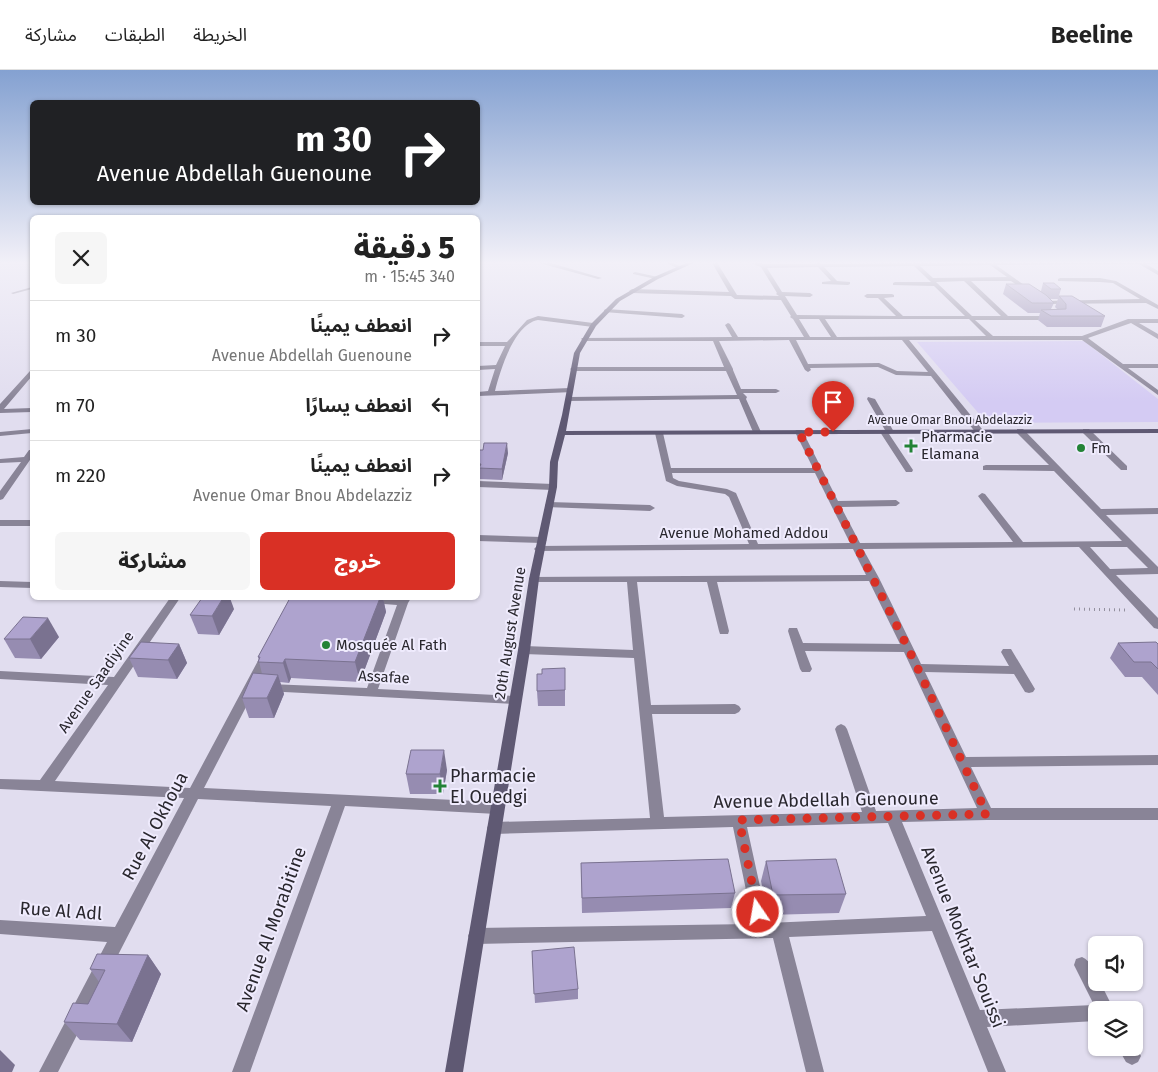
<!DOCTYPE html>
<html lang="ar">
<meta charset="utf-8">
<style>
body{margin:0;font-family:"Fira Sans","Noto Sans Arabic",sans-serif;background:#f6f6f6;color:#222;direction:rtl;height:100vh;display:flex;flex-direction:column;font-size:19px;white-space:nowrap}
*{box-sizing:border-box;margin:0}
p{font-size:16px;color:#767676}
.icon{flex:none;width:28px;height:28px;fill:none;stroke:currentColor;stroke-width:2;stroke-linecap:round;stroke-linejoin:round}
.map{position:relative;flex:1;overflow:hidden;direction:ltr}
.side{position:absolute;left:30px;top:145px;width:450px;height:385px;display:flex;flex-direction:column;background:#fff;border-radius:8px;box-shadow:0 1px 4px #0004;direction:rtl}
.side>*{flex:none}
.top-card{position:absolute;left:30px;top:30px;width:450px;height:105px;border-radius:8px;box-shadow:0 1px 4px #0004;direction:rtl;background:#202124;color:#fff;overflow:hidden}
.controls{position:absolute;left:1088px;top:866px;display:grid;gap:10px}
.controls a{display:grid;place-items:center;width:55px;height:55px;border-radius:8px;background:#fff;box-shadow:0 1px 4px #0004;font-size:25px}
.pin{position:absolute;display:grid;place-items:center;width:42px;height:42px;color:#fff;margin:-51px -21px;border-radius:50% 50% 50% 0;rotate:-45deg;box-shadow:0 0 5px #0007}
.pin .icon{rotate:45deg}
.me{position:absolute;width:55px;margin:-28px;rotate:348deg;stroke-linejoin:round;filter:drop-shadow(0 0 4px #0008)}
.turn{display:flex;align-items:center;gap:18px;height:105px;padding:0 25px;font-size:22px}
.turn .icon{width:65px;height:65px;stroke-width:2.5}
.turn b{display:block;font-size:35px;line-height:42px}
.round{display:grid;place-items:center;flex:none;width:52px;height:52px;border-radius:8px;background:#f6f6f6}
.summary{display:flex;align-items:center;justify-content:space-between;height:85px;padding:0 25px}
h1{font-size:30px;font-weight:800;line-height:38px}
.button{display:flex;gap:10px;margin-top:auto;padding:10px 25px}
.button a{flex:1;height:58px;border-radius:8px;background:#d93025;color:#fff;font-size:20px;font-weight:800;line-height:58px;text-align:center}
.button a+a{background:#f6f6f6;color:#222}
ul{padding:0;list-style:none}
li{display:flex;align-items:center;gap:15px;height:70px;padding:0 25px;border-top:1px solid #e0e0e0}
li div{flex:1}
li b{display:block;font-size:19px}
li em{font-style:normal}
header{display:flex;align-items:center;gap:30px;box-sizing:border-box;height:70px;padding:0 25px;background:#fff;border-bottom:1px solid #e0e0e0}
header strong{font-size:24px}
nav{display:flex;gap:28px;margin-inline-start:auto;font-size:18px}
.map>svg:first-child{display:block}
.green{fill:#d4cbf3}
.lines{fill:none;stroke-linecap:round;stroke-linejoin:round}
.path{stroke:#93909e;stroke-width:3;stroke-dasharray:1 4;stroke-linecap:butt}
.lane{fill:#898497;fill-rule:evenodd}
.street{fill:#898497;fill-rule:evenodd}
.secondary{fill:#5f5973;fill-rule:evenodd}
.wall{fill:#968cb1}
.shaded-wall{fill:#7a7290}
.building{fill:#aea3ce;stroke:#7a7290}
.route{stroke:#d93025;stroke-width:9;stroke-dasharray:0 16.2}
.poi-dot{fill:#238336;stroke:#efebfd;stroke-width:2}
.labels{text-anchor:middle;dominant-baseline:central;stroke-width:4;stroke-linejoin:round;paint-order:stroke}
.far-street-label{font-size:12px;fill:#29272e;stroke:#efebfd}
.poi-label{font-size:15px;fill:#29272e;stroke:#efebfd;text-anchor:start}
.street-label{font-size:15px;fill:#29272e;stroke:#efebfd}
.near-poi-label{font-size:18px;fill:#29272e;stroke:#efebfd;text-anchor:start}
.near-street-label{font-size:18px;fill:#29272e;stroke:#efebfd}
</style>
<header>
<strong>Beeline</strong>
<nav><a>الخريطة</a><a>الطبقات</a><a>مشاركة</a></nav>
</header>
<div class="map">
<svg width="1158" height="1002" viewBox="0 0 1158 1002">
<rect width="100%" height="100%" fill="#e1ddef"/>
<polygon class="green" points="1084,271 1158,329 1158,352 987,353 917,272"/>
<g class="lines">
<polyline class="path" points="1074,539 1126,540"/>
<g class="lane">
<polygon points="539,191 544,191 602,208 598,209 539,193"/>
<polygon points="662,191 669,191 681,197 677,198"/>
<polygon points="635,202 658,207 658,208 656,209 633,204 633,203"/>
<polygon points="32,217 32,219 13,224 11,223"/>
</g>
<g class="street">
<path d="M711 191H716L737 225 779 226 776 224 777 223 761 197 745 191H754L763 194H815L818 192 821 194 911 193 914 191 917 193 1158 191V194H1146L1158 201V205L1139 194 996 195 1031 220 1032 221 1029 223 1011 211H971L1008 246H1052L1055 248 1052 250H975L993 266H1082L1128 249H1158V253H1139L1158 264V269L1131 253 1088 268 1123 294H1158V298H1128L1158 320V325L1082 270H909L982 359V363H976L931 306 896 305 878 297 810 298 811 300 808 302 805 300 789 270 719 271 733 299V300L741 319H776L780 321 776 323H743L747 327 746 329 761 362 760 364H754L753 362 739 329 566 331V327H569L737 325 726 301H573L570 299 573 297H724L713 271H584L581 269 582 268 732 267 725 255 728 253 730 254 738 267H804L793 249 790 247 791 246 781 230 735 229 731 226 632 223 629 221 632 219 729 222ZM990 195 1007 207 933 208 920 196ZM914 196 931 212H895L893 213V215L934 216 965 246H903L884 228 894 227V225L892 224H867L864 226 867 228H878L896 246 797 245 785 226 810 227 813 225 810 223 782 222 767 198 818 197 831 211 822 212V214L848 215 850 214V212L837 211 824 197ZM964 211 1001 246H972L936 212ZM799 249H819L831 267H810ZM825 249H969L986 266 837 267ZM796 270H902L928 302 897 301 879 293 808 294Z"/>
<polygon points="1060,208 1100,208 1116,211 1158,235 1158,239 1146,233 1044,234 1043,233 1046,231 1140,229 1113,213 1100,212 1058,211 1058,209"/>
<polygon points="606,239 682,244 685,246 682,248 604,242 604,240"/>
<path d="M538 246 593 253 596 255 593 257 538 250C514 254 500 301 495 321L570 318H573V322L478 326V322L488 321 495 299 478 300V296L496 295 505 276H478V272H507L527 250Z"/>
<polygon points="32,300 32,306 4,339 32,338 32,342 0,343 0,334 30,301"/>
<polygon points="868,327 875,329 894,362 889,364 913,400 912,402 906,402 880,362 885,360 867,329"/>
<polygon points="32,359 32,363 0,366 0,362"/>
<path d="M1017 359H1023L1101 439 1158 438V444L1106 445 1158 497V504L1116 505 1158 548V559L1154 558 1079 477 863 479 879 508 921 594 1009 596 1001 582 1003 579H1011L1035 619 1033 622 1029 623 1025 622 1014 604 925 602 966 687 1158 685V695L971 697 991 738H1158V750H987L902 752 980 940 1094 935 1074 895 1076 889 1082 887C1091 891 1096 903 1096 912H1100L1114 940H1096V951L987 957 1006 1002H988L932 861 789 867 824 1002H806L773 868 476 874 470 871 468 866 470 861 476 858 753 854 733 757 494 764 489 762 487 758 489 754 494 752 650 748 634 588 524 584 520 583 518 580 520 577 524 576 633 580 627 512H534L530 511 529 509 530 507 866 505 853 479 536 481 534 479 536 477 539 476 749 474 729 427 725 424 677 416 666 411 655 363 656 361H662L663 363 671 398H813L795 362 796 360H802L838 431 896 430 900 433 896 436 841 437 860 473 1013 472 978 426 982 423 985 424 1023 472 1122 471 1054 401 983 400V396L986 395H1049L1017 363ZM672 403H815L850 473 758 474 736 423 727 419 679 411 673 408ZM1090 477H1127L1148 498 1110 499ZM869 511 900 574 803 573 797 558H789L788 561 800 599 802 602H810L812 599 805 581 904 582 977 738 876 741 847 659 845 656 841 654 837 656 835 659 862 742 664 747 652 644H735L739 642 741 639 739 636 735 634 651 635 637 512H707L719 561 720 564H728L729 561 717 512ZM888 753 926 846 768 853 747 757Z"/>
<polygon points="1083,359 1089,359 1127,396 1127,400 1121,400 1083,363"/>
<polygon points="29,380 32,380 32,387 3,429 0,430 0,421 21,392 0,393 0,389 24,387"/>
<polygon points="478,411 553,414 557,417 553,420 478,417"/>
<polygon points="549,432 650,435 655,438 650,441 546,437 545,435"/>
<rect x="0" y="450" width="32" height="6"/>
<polygon points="478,465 542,467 547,470 542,473 478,471"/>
<polygon points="0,511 32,512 32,518 0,517"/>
<polygon points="170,528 180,528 55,711 190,718 260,587 262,584 270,584 272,587 204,718 497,732 502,734 504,738 502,742 497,744 345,736 250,1002 232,1002 331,736 198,729 58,1002 39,1002 107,872 0,864 0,850 115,857 184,728 0,719 0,709 40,710 108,615 0,609 0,601 114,607"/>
<polygon points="368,528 411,528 408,533 378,619 515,626 519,627 521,630 519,633 515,634 265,621 263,618 265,615 269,614 367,618 397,535 371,533 366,530"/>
<polygon points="1134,973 1141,986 1138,992 1132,995 1126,992 1118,978 1134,978"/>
</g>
<polygon class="secondary" points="691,191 698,191 658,209 620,231 596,256 580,283 566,361 1158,359 1158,363 565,365 558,392 557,417 539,509 530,580 463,1002 445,1002 518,580 529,509 549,417 550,392 562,345 574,283 591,254 616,229 654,207"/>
</g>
<g class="wall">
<polygon points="1043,213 1061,219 1058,229 1050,229 1054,233 1051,239 1057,239 1055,237 1059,226 1105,246 1101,257 1047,257 1038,250 1040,243 1028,243 1003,224 1006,214 1041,221"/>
<polygon points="478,380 508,383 502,410 480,409 480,405 478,405"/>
<polygon points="290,528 383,528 386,542 360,612 291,608 289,613 280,612 284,624 274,648 249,648 242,628 262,604 258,587"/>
<polygon points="234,539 219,565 198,564 190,545"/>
<polygon points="59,567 41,589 15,588 4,569"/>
<polygon points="1118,573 1158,574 1158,625 1142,607 1125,607 1110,588"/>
<polygon points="179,574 187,593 177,609 138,607 129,588"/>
<polygon points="565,598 565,636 538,636 537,621 542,604"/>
<polygon points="447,700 443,724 410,724 406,704"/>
<polygon points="766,791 846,824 839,843 768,845 761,811"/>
<polygon points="581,793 735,823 731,838 582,843"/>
<polygon points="532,881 578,919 578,929 535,933"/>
<polygon points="148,885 161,904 132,972 80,970 64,952 88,934 99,912 90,899"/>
</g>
<g class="shaded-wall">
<polygon points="507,373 508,383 502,410 502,399"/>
<polygon points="223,528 230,528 234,539 219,565 212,546"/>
<polygon points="380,528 383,528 386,542 360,612 355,592"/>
<polygon points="48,548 59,567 41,589 30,569"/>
<polygon points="179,574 187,593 177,609 168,590"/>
<polygon points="285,589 291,608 289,613 283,593"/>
<polygon points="278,605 284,624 274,648 267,628"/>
<polygon points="444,680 447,700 443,724 440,704"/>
<polygon points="148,885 161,904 132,972 117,954"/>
<polygon points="0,980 15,995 12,1002 0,1002"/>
</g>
<g class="building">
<polygon points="1043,213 1054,213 1061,219 1051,219"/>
<polygon points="1006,214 1029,214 1046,225 1054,233 1032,233"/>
<polygon points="1059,226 1072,226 1105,246 1051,246 1041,240 1066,239 1066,234"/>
<polygon points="484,373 507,373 502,399 479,398 481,394 478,394 478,380 483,380"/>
<polygon points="202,528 223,528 212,546 190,545"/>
<polygon points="290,528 380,528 355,592 285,589 283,593 258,592 260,587 258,587"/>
<polygon points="23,547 48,548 30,569 4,569"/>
<polygon points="141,572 179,574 168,590 129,588"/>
<polygon points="1156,572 1158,574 1158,599 1151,592 1134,592 1118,573"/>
<polygon points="565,598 565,620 537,621 537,604 542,604 542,599"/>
<polygon points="253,603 278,605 267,628 242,628"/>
<polygon points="411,680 444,680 440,704 406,704"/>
<polygon points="728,789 735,823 582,828 581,793"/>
<polygon points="836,789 846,824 773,825 766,791"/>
<polygon points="574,877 578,919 534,924 532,881"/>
<polygon points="97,884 148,885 117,954 64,952 73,933 88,934 105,900 90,899"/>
</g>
<linearGradient id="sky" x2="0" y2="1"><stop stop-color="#84a1d1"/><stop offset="0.58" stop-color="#f2f0f8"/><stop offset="1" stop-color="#f2f0f8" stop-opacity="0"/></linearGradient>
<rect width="1158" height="332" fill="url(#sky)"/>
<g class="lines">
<polyline class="route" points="758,842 739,750 987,744 908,578 799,362 833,362"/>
</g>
<g class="poi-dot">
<path d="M908.5 368.5h5v5h5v5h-5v5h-5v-5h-5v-5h5z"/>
<circle cx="1081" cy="378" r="5"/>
<circle cx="326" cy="575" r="5"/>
<path d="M437.5 708.5h5v5h5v5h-5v5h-5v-5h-5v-5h5z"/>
</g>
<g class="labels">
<g class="far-street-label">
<text x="950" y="350">Avenue Omar Bnou Abdelazziz</text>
</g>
<g class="poi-label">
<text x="921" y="367">Pharmacie<tspan x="921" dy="17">Elamana</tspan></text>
<text x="1091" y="378">Fm</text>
<text x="336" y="575">Mosquée Al Fath</text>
</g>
<g class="street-label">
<text x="744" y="463">Avenue Mohamed Addou</text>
<text transform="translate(510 563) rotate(-81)">20th August Avenue</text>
<text transform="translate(384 607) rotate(3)">Assafae</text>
<text transform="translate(96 612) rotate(-55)">Avenue Saadiyine</text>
</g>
<g class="near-poi-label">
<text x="450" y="706">Pharmacie<tspan x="450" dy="21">El Ouedgi</tspan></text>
</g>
<g class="near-street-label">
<text transform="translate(826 730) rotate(-1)">Avenue Abdellah Guenoune</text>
<text transform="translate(155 756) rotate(-62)">Rue Al Okhoua</text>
<text transform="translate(61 841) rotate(4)">Rue Al Adl</text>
<text transform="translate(271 859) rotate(-70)">Avenue Al Morabitine</text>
<text transform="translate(963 867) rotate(68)">Avenue Mokhtar Souissi</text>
</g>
</g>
</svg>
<div class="controls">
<a><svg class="icon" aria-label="sound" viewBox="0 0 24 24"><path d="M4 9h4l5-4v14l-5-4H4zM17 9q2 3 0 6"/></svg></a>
<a><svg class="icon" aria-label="layers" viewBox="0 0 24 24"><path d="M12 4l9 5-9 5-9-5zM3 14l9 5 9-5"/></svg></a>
</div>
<div class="pin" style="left:833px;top:362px;background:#d93025"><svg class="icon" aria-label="arrive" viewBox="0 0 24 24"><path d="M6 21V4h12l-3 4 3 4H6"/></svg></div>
<svg class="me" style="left:758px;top:842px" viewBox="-20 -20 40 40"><circle r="17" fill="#d93025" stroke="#fff" stroke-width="3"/><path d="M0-11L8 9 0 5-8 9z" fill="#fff"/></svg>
<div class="top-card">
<div class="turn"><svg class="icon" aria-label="right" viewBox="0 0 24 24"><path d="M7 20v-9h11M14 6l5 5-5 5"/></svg><div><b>30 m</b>Avenue Abdellah Guenoune</div></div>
</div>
<section class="side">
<div class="summary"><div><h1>5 دقيقة</h1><p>340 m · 15:45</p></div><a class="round"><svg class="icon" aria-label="close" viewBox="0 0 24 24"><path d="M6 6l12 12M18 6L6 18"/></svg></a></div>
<ul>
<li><svg class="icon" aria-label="right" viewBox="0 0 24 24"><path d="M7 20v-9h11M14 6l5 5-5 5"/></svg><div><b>انعطف يمينًا</b><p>Avenue Abdellah Guenoune</p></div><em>30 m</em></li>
<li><svg class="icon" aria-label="left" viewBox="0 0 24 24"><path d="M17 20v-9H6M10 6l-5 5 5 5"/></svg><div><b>انعطف يسارًا</b></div><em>70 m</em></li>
<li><svg class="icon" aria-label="right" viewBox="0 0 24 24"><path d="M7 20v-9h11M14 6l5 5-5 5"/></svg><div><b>انعطف يمينًا</b><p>Avenue Omar Bnou Abdelazziz</p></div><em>220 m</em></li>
</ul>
<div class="button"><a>خروج</a><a>مشاركة</a></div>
</section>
</div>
